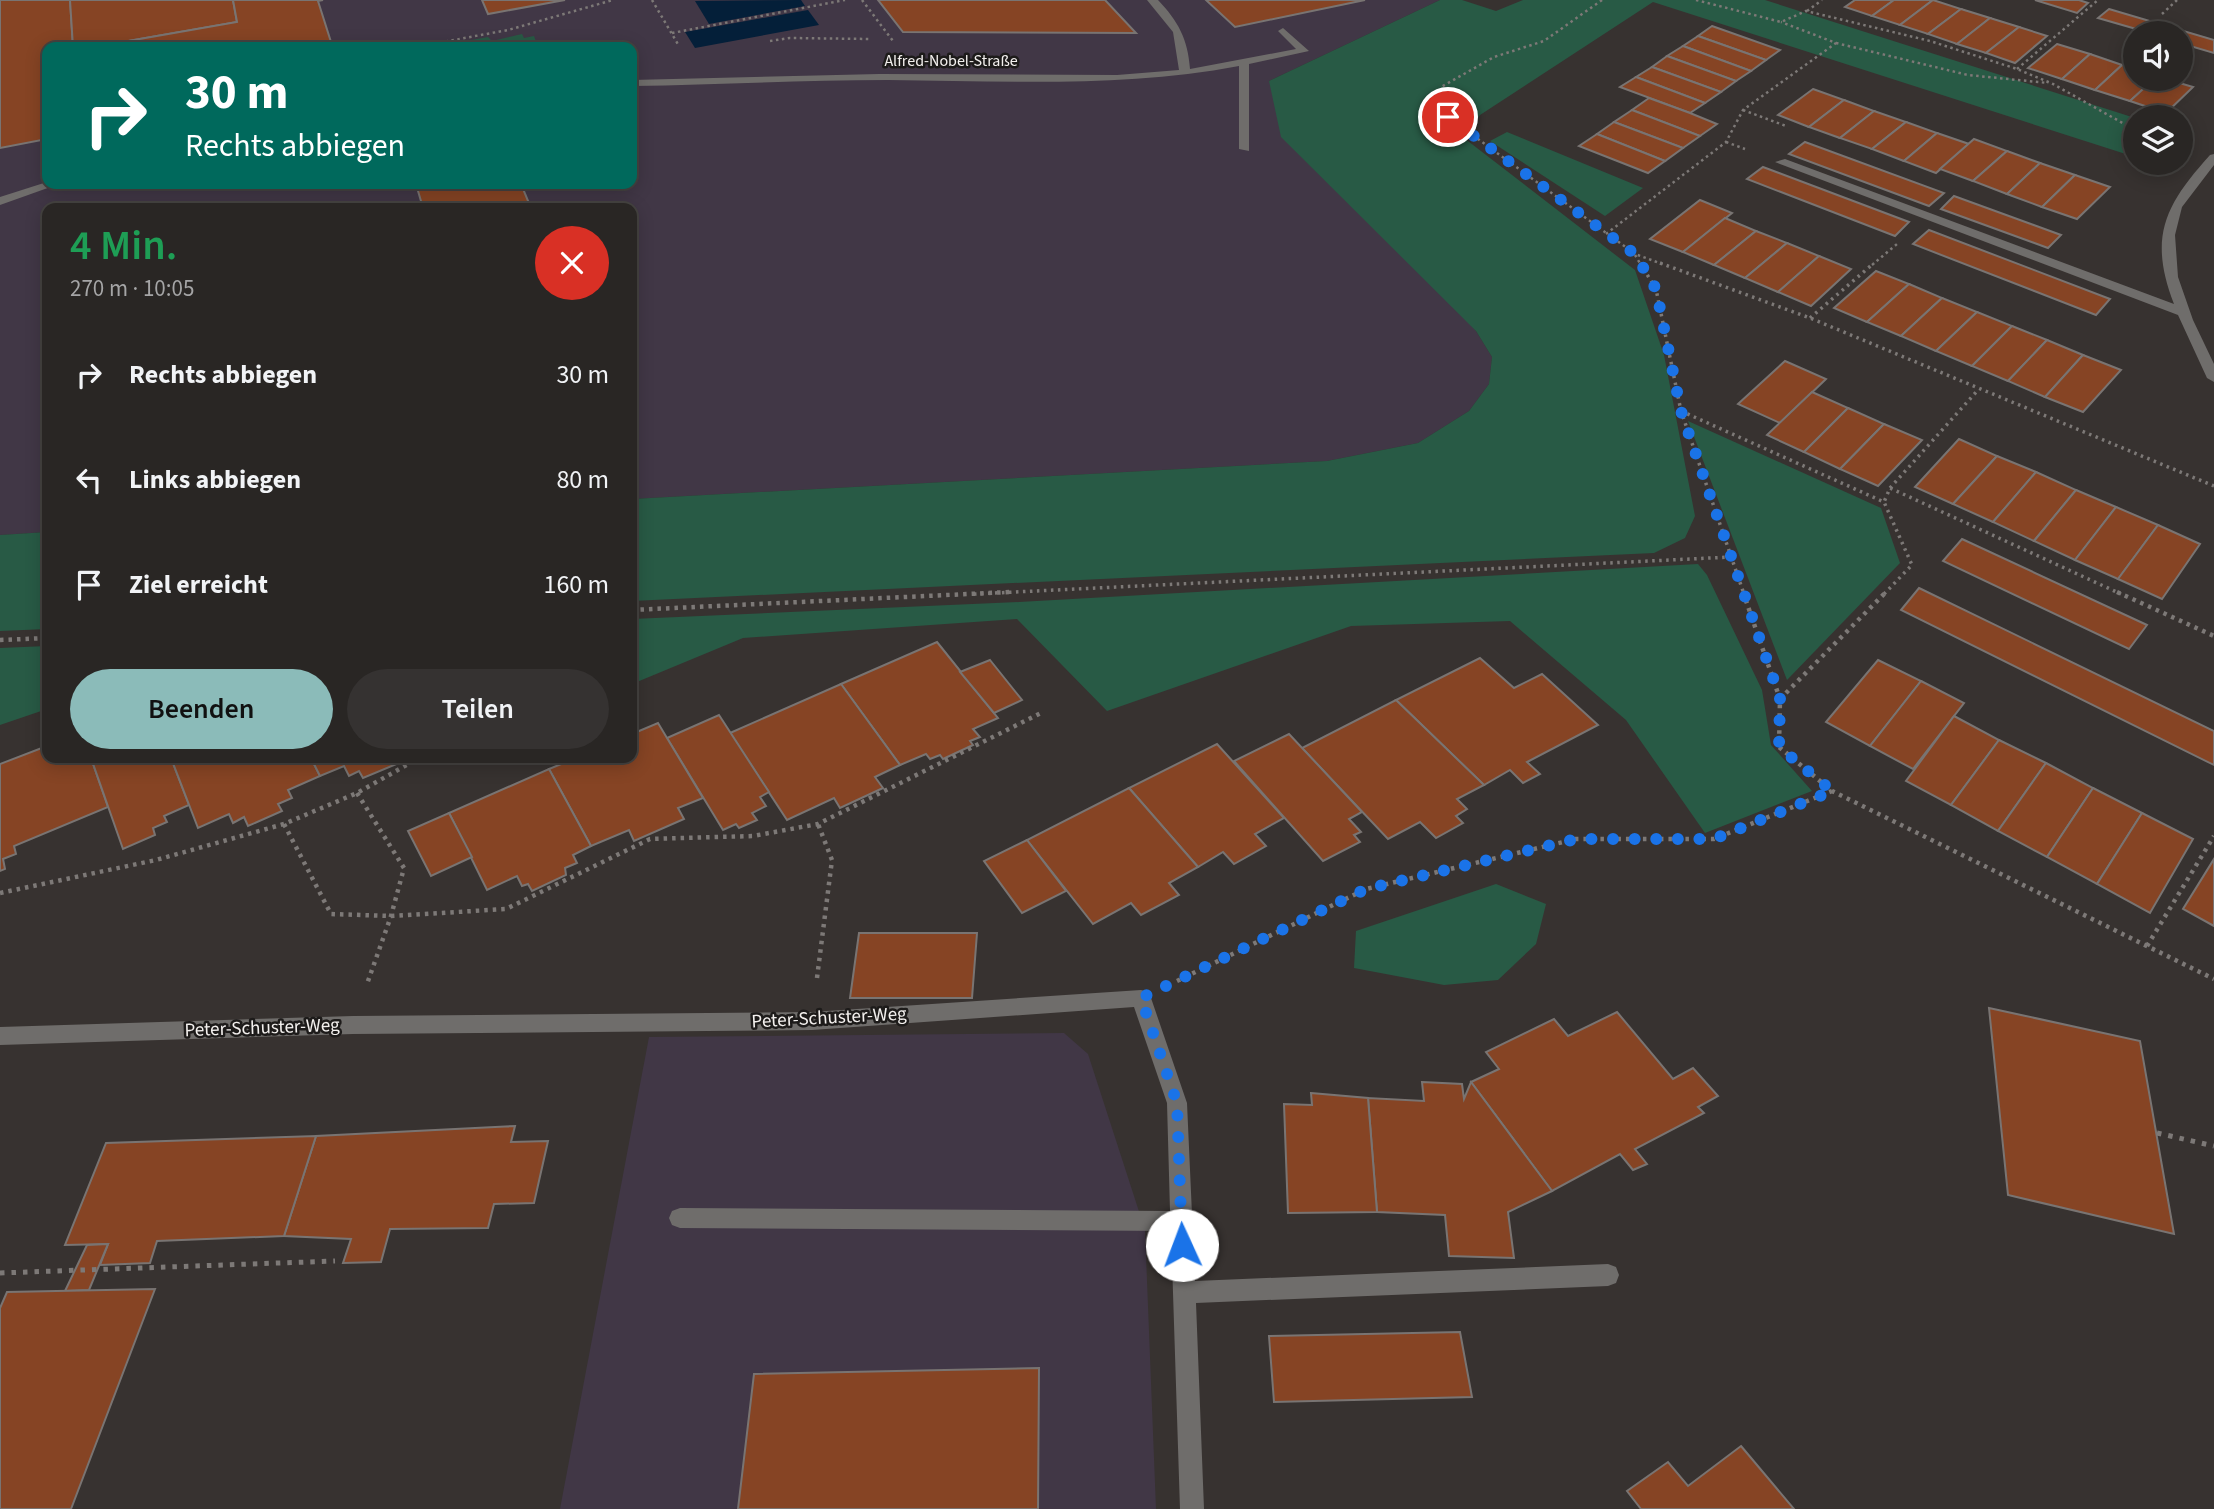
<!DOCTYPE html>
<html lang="de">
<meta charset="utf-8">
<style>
body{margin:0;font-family:"Source Sans 3",sans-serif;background:#353231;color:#f1f3f6;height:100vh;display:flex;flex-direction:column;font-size:26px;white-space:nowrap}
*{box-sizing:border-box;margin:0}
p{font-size:23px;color:#a5a5a6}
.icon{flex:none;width:38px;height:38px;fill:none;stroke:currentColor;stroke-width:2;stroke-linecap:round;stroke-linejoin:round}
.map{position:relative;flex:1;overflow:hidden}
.side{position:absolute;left:42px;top:203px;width:595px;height:560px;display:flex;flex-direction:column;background:#292624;border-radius:14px;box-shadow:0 4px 18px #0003,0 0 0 2px #454341}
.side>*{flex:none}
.banner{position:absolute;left:42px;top:42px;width:595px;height:147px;border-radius:14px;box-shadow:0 4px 18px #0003,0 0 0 2px #454341;background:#00695c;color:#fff;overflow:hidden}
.buttons{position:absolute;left:2123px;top:21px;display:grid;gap:14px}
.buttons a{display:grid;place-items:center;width:70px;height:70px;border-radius:50%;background:#292624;box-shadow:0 4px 18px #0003,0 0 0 2px #454341;font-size:35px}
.pin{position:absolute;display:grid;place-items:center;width:60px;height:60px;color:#fff;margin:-30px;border:4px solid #fff;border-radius:50%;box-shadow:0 2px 7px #0007}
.me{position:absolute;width:77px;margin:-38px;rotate:358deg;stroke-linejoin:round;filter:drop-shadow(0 0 5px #0008)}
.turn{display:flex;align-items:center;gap:24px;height:147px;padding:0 28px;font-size:32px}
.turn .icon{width:91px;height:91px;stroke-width:2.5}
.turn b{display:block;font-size:49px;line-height:60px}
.round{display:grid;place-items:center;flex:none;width:74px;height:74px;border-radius:37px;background:#353231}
.summary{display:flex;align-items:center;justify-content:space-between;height:119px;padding:0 28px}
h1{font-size:42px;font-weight:600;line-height:52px;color:#1e9e55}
.button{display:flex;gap:14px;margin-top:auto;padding:14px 28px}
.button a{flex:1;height:80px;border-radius:42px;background:#8bbbb9;color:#111;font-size:28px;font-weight:600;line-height:80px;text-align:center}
.button a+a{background:#353231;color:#f1f3f6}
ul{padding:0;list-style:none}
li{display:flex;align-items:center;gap:21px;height:105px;padding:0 28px}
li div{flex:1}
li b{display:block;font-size:26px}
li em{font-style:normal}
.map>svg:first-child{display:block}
.commercial{fill:#413746;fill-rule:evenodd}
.green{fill:#285a45}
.water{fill:#041f39}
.building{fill:#864424;stroke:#797472;stroke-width:2}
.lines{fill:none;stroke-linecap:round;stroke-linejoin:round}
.path-far3{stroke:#7d7977;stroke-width:2.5;stroke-dasharray:2.5 3.5;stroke-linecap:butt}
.path-far2{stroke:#7d7977;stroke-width:3.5;stroke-dasharray:2.5 4.5;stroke-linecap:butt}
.path-far1{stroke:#7d7977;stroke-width:4.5;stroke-dasharray:3.5 5;stroke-linecap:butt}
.path{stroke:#7d7977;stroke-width:5;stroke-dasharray:4.5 7;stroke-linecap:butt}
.minor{fill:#6f6d6b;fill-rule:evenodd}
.route{stroke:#1a73e8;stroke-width:12;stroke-dasharray:0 21.6}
.labels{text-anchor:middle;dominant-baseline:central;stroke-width:5;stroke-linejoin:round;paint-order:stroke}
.far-street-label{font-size:16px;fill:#f3f0ee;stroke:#1d1b1a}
.street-label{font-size:19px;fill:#f3f0ee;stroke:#1d1b1a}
</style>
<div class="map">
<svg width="2214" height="1509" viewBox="0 0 2214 1509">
<rect width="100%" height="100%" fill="#373230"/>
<g class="commercial">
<path d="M0 0H1440L1269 81 1476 331 1492 357 1489 384 1469 411 1418 443 1327 461 632 499V208H47V532L0 535ZM47 47H632V184H47Z"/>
<polygon points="1064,1033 1088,1054 1145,1230 1156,1509 560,1509 649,1037"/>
</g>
<g class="green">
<polygon points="1440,0 1462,0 1496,11 1523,0 1765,0 2135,118 2135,157 1653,2 1480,115 1464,138 1635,270 1664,355 1695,516 1685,538 1654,553 632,601 632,499 1327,461 1418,443 1469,411 1489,384 1492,357 1476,331 1281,137 1269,81"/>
<polygon points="522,34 524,38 534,36 538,47 438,46 488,37 492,41"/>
<polygon points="1507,132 1643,188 1605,216 1490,141"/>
<polygon points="1688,421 1881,508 1900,563 1787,680"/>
<polygon points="47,532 47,629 0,631 0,535"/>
<polygon points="1698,564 1707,575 1762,690 1771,745 1812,791 1705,833 1626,720 1510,621 1351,626 1107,711 1017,619 743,638 632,684 632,619 1019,602"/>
<polygon points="47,646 47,709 0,725 0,648"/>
<polygon points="1496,884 1546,904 1536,944 1498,980 1444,985 1354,968 1356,931"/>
</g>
<g class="water">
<polygon points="801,0 805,6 709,24 695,1"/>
<polygon points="808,10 819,25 695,48 685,32"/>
</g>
<g class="building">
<polygon points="0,0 70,0 73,47 47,47 47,139 0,148"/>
<polygon points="70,0 233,0 237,22 94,47 73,47"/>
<polygon points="233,0 323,0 318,1 331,42 299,47 94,47 237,22"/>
<polygon points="482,0 565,0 488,14"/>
<polygon points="878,0 1105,0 1136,33 903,32"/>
<polygon points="1206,0 1365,0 1235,27"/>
<polygon points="1855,0 1894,0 1872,16 1845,7"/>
<polygon points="1894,0 1933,0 1900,25 1872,16"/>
<polygon points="1933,0 1961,9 1928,34 1900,25"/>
<polygon points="2035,0 2079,0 2088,3 2077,13"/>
<polygon points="1961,9 1990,18 1957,44 1928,34"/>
<polygon points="2109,9 2214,40 2214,53 2180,43 2180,33 2150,33 2098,18"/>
<polygon points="1990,18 2019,27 1986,53 1957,44"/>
<polygon points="1712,26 1780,50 1766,60 1698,36"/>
<polygon points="2019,27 2047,36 2015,63 1986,53"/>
<polygon points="1698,36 1766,60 1751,71 1683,46"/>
<polygon points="2057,44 2090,54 2062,79 2028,68"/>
<polygon points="1683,46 1751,71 1736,81 1667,56"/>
<polygon points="2090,54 2122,65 2095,90 2062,79"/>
<polygon points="1667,56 1736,81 1721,92 1652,67"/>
<polygon points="2122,65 2135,69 2135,79 2154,79 2130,101 2095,90"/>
<polygon points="1652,67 1721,92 1705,103 1636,77"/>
<polygon points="1636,77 1705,103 1690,113 1620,87"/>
<polygon points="2154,79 2166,79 2193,87 2166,113 2130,101"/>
<polygon points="1813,89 1844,100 1809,127 1778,115"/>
<polygon points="1649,98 1690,113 1717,124 1700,136 1632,110"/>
<polygon points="1844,100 1874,111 1840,138 1809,127"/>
<polygon points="1632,110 1700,136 1683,148 1614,122"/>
<polygon points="1874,111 1906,122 1872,149 1840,138"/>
<polygon points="1614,122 1683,148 1665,161 1597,134"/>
<polygon points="1906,122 1937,133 1904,161 1872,149"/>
<polygon points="1937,133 1969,144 1936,173 1904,161"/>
<polygon points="1597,134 1665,161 1648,173 1579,146"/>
<polygon points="1974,139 2007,151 1973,181 1940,169"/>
<polygon points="1805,142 1944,193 1929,206 1789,154"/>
<polygon points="2007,151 2040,163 2007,194 1973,181"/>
<polygon points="2040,163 2075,175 2042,207 2007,194"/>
<polygon points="1763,167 1909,222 1895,236 1747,179"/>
<polygon points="2075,175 2110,187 2077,219 2042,207"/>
<polygon points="416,184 521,184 531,208 423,208"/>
<polygon points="1954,196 2061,235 2048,248 1941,209"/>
<polygon points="1700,200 1732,213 1683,252 1650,239"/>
<polygon points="1725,218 1756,231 1714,265 1683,252"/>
<polygon points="1929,230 2110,299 2096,315 1913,244"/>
<polygon points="1756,231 1787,243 1745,278 1714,265"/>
<polygon points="1787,243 1819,256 1778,292 1745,278"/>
<polygon points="1819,256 1851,269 1811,306 1778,292"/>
<polygon points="1876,271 1909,284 1867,322 1834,308"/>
<polygon points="1909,284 1942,298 1901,336 1867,322"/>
<polygon points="1942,298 1977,312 1936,351 1901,336"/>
<polygon points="1977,312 2012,326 1972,366 1936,351"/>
<polygon points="2012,326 2047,340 2008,381 1972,366"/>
<polygon points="2047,340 2083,355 2045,397 2008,381"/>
<polygon points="2083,355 2121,370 2083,412 2045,397"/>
<polygon points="1785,361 1826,379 1780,423 1738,404"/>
<polygon points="1812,392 1848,408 1804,452 1767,435"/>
<polygon points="1848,408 1884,424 1840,469 1804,452"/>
<polygon points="1884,424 1922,440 1878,486 1840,469"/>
<polygon points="1959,439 1997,456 1953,504 1915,487"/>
<polygon points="1997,456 2036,472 1993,522 1953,504"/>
<polygon points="2036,472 2076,490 2034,541 1993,522"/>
<polygon points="2076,490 2116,507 2075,560 2034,541"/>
<polygon points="2116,507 2158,525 2118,579 2075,560"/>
<polygon points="2158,525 2200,544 2162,599 2118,579"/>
<polygon points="1962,539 2147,625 2129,649 1943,561"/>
<polygon points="1919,588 2214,731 2214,765 1901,610"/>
<polygon points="937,642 998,718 973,729 980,737 970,741 973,745 943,759 940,755 930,759 926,754 900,765 841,684"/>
<polygon points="1480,658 1514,688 1542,674 1598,725 1527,762 1540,774 1523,783 1510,770 1484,785 1396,700"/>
<polygon points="990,660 1022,700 994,713 960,672"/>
<polygon points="1878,660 1921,681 1870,746 1826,722"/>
<polygon points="1921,681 1964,703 1913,769 1870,746"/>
<polygon points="841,684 900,765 875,777 883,788 840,808 834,798 787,820 730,733"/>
<polygon points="1396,700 1484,785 1457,799 1467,809 1456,816 1463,823 1436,838 1420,822 1388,839 1302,748"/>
<polygon points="719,715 769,792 760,797 766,806 752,813 757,820 739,828 736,824 723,830 667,738"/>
<polygon points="1954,716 1999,740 1951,805 1906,781"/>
<polygon points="658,723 703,798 678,808 684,819 634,841 629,830 591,846 549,769 576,758 632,758 632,734"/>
<polygon points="1289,734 1362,812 1349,819 1361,832 1354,835 1360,842 1323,861 1234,761"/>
<polygon points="1999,740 2046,763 1998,831 1951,805"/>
<polygon points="1217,744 1284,818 1255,834 1266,846 1234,864 1223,852 1198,867 1129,788"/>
<polygon points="47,746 47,758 91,758 108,807 14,846 16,854 3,859 5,869 0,871 0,764"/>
<polygon points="91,758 171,758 189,805 164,816 167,822 153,828 155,835 123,849"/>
<polygon points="171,758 311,758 320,776 288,790 292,798 278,804 282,811 248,826 244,817 233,823 229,814 198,828"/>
<polygon points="311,758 397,758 399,763 363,778 359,771 349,776 344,766 320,776"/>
<polygon points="2046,763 2093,788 2047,857 1998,831"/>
<polygon points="549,769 591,846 573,855 577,863 565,868 566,875 532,891 528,884 522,886 517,876 487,890 449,813"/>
<polygon points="1129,788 1198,867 1169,883 1179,895 1141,915 1131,903 1093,924 1027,840"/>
<polygon points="2093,788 2142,813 2097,884 2047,857"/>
<polygon points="449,813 472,857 431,876 408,831"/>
<polygon points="2142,813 2193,839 2150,913 2097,884"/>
<polygon points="1027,840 1066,891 1022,913 984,861"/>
<polygon points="2214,859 2214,926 2183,909"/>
<polygon points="859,933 977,933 972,998 850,998"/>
<polygon points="1989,1008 2140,1041 2174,1234 2008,1195"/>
<polygon points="1617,1012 1673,1079 1693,1068 1718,1096 1698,1107 1704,1113 1635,1149 1647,1164 1633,1170 1620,1154 1552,1191 1471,1082 1499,1069 1486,1052 1554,1019 1568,1036"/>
<polygon points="1422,1082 1462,1084 1464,1099 1471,1082 1552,1191 1508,1212 1514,1258 1449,1256 1445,1215 1377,1212 1368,1098 1424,1101"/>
<polygon points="1311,1093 1368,1098 1377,1212 1288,1213 1284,1104 1312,1105"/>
<polygon points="515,1126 511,1142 548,1141 534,1203 494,1204 488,1228 390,1229 381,1262 343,1263 351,1239 284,1236 316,1136"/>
<polygon points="316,1136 284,1236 157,1241 150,1263 100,1265 108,1244 65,1245 106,1143"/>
<polygon points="108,1244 89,1290 65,1291 87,1245"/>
<polygon points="155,1289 71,1509 0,1509 0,1308 7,1292"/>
<polygon points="1460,1332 1472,1397 1274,1402 1269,1336"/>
<polygon points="1039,1368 1038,1509 738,1509 754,1374"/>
<polygon points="1741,1446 1794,1509 1641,1509 1627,1491 1668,1462 1688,1486"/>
</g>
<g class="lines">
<g class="path-far3">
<polyline points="652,0 679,46"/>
<polyline points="862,0 893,41"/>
<polyline points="1602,0 1544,41 1494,57 1441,87 1448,117 1635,254 1665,265"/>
<polyline points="1696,0 1781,22 1806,11 1930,41 2017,69 2053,84 2135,130"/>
<polyline points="1807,11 1822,0"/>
<polyline points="2162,14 2177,0"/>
<polyline points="672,33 845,0"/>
<polyline points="770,41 790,38 870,39"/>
<polyline points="1836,43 1968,75 2048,83"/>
<polyline points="314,44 315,47"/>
<polyline points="416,47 508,30 613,0"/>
<polyline points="2017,69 2098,0"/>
<polyline points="1743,110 1786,126"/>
<polyline points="1726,142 1745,149"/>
<polyline points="1606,234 1726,142 1743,110 1836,43 1781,22"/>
<polyline points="1635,255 1641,265"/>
<polyline points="1872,265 1897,244"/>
</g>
<g class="path-far2">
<polyline points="1640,263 1656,289 1681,411 1744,594"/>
<polyline points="1660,263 1810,318 2214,486"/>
<polyline points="1810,318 1874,263"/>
<polyline points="1681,411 1884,502 1890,488 2121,594"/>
<polyline points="1890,488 1978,390"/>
<polyline points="974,594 1731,557"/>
<polyline points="1884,594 1912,565 1884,502"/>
</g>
<g class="path-far1">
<polyline points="1743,592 1780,699 1779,747 1832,791 2214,979"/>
<polyline points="2117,592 2214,636"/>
<polyline points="632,610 1010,592"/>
<polyline points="0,640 47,638"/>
<polyline points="1780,699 1886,592"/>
<polyline points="357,793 404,868 391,916 367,984"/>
<polyline points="284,824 331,914 391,916 506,909 650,839 753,836 818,824 1043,712"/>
<polyline points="0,893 156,860 284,824 357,793 419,758"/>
<polyline points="2147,946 2214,836"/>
<polyline points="817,978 832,860 818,824"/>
<polyline points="1177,981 1366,889 1576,839 1714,839 1832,791"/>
</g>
<g class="path">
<polyline points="2157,1133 2214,1146"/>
<polyline points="0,1273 335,1261"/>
</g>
<g class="minor">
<path d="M1147 0H1158C1178 21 1188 39 1190 69L1296 49 1278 31 1283 28 1309 51 1249 64V151L1239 149V66C1123 88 1005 81 888 80 802 80 717 85 632 86V80L879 74 1117 75 1179 70 1173 32Z"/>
<path d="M2214 154V165L2182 207 2175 235 2178 277 2193 320 2214 364V382L2207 378 2178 315 1775 162 1785 159 2174 304C2148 237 2165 205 2210 155Z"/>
<polygon points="47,182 59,184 0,205 0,197"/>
<polygon points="1141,990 1148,992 1151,998 1187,1103 1195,1281 1608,1264 1616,1267 1619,1275 1616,1283 1608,1286 1196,1303 1204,1509 1180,1509 1171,1231 680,1228 672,1225 669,1218 672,1211 680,1208 1170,1211 1167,1103 1134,1007 812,1030 353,1034 0,1045 0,1027 353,1016 812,1012"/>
</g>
</g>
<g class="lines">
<polyline class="route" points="1182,1245 1177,1103 1141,998 1366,889 1576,839 1714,839 1832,791 1779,747 1780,698 1681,411 1656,289 1635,254 1448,117"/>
</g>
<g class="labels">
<g class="far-street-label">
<text x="951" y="61">Alfred-Nobel-Straße</text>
</g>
<g class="street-label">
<text transform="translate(829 1018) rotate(-3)">Peter-Schuster-Weg</text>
<text transform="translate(262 1028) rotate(-2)">Peter-Schuster-Weg</text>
</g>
</g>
</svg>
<div class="buttons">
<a><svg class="icon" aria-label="sound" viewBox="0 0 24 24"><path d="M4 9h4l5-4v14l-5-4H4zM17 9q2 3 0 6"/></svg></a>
<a><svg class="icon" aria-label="layers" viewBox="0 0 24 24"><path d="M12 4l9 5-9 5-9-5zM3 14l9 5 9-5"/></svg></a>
</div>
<div class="pin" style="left:1448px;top:117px;background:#d93025"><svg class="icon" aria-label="arrive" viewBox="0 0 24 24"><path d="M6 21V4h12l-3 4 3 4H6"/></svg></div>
<svg class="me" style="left:1182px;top:1245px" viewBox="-20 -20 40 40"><circle r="19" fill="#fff"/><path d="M0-13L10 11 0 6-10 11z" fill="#1a73e8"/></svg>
<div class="banner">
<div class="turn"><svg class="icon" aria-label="right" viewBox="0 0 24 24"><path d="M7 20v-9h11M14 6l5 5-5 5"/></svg><div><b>30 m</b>Rechts abbiegen</div></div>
</div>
<section class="side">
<div class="summary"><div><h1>4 Min.</h1><p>270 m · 10:05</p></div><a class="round" style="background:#d93025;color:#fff"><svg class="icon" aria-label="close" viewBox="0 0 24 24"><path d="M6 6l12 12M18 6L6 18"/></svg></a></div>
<ul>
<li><svg class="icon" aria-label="right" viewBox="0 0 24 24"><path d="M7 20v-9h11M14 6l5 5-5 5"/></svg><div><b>Rechts abbiegen</b></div><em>30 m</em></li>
<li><svg class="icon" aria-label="left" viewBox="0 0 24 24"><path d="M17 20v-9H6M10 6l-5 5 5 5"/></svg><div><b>Links abbiegen</b></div><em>80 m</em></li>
<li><svg class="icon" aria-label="arrive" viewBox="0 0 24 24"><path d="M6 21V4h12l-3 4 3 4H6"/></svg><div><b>Ziel erreicht</b></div><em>160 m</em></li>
</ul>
<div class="button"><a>Beenden</a><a>Teilen</a></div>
</section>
</div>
